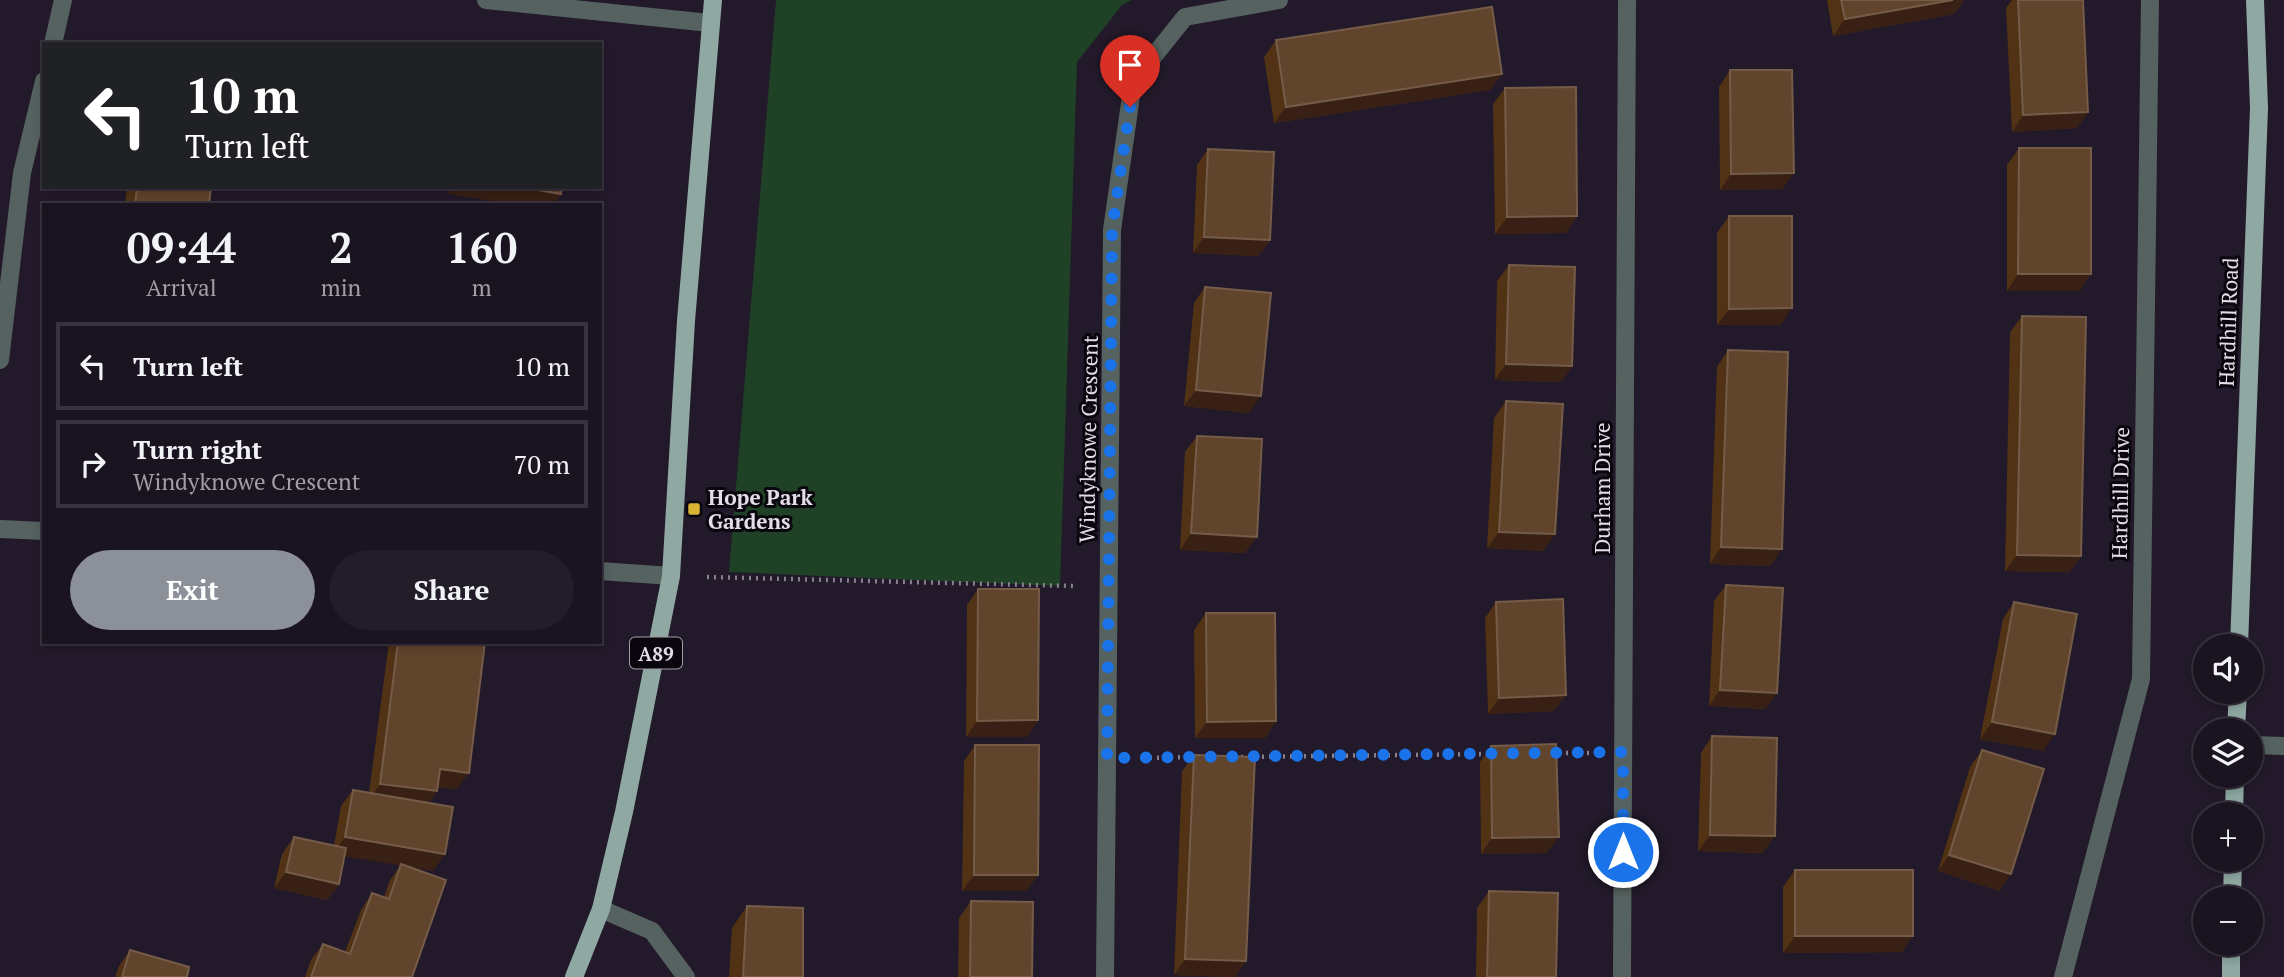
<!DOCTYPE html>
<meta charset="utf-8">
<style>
body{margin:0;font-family:"PT Serif",serif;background:#231c29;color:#f1f3f6;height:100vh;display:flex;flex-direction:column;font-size:26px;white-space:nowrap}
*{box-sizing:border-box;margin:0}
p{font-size:23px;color:#9f9ea5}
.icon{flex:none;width:38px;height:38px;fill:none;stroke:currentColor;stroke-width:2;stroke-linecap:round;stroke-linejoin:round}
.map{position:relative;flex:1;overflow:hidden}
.sheet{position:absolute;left:42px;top:203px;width:560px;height:441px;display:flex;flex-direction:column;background:#1a1320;border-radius:0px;box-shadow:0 4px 10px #0003,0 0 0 2px #38323e}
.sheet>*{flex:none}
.banner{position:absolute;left:42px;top:42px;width:560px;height:147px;border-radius:0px;box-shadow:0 4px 10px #0003,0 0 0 2px #38323e;background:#202124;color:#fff;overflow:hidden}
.fabs{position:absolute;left:2193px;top:634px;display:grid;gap:14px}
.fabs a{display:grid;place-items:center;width:70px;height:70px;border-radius:50%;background:#1a1320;box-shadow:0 4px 10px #0003,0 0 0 2px #38323e;font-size:35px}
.pin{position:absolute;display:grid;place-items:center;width:60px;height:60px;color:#fff;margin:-72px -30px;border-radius:50% 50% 50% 0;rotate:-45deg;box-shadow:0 0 7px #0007}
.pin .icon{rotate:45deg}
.me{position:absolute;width:77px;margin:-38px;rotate:0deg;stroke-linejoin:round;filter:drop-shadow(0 0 5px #0008)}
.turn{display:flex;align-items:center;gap:24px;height:147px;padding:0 28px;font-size:32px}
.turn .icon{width:91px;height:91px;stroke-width:2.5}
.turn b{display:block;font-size:49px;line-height:60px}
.eta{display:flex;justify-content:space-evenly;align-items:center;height:119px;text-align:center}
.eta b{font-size:42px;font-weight:600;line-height:49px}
.primary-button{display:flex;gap:14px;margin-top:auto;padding:14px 28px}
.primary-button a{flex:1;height:80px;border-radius:42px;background:#8c9099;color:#fff;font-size:28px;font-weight:600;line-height:80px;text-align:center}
.primary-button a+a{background:#231c29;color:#f1f3f6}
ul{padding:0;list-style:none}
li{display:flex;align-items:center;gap:21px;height:88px;margin:0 14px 10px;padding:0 14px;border:4px solid #38323e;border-radius:0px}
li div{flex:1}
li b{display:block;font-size:26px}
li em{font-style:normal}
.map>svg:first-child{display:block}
.green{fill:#1f4226}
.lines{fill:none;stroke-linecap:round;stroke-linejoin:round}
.path{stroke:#88808f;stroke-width:4.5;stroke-dasharray:2 5;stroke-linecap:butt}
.minor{stroke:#56625f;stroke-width:18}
.major{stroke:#8fa8a2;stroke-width:18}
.wall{fill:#513215}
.shaded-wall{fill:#382014}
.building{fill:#61442c;stroke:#755c49;stroke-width:2}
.route{stroke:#1a73e8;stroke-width:12;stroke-dasharray:0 21.6}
.poi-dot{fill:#d9b334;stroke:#09060d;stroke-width:2.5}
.labels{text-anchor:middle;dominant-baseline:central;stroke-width:6;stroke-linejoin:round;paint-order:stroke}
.shield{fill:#09060d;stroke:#a29ca7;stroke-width:2}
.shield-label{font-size:19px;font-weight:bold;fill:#e3dde9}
.street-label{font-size:21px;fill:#e3dde9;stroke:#09060d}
.poi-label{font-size:21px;font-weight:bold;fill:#e3dde9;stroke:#09060d;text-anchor:start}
</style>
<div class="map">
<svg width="2284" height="977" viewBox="0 0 2284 977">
<rect width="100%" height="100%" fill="#22192a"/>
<polygon class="green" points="776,0 1132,0 1122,5 1077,62 1060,586 729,572"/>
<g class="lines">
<g class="path">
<polyline points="707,577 1073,586"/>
<polyline points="1552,753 1589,753"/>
<polyline points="1234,757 1491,754"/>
<polyline points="1143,758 1197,757"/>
</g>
<g class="minor">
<polyline points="486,0 710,23"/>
<polyline points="53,44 63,0"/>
<polyline points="0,360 22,173 44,81"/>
<polyline points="0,529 44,531"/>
<polyline points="600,571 671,576"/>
<polyline points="2250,745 2284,746"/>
<polyline points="601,909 652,931 686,977"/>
<polyline points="1105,977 1112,230 1133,82 1185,17 1279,0"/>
<polyline points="1622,977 1627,0"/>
<polyline points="2063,977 2141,679 2150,0"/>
</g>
<g class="major">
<polyline points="2239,646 2259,108 2255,0"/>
<polyline points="2236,730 2238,691"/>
<polyline points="2234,814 2235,775"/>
<polyline points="2232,898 2233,859"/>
<polyline points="574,977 601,909 624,812 671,576 686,321 713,0"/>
<polyline points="2231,977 2231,943"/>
</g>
</g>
<g class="wall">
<polygon points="1827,0 1964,0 1954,14 1833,36"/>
<polygon points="2012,0 2083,0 2088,112 2077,128 2012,132 2006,8"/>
<polygon points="1276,40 1502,74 1490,90 1274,123 1264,57"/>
<polygon points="1730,70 1794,173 1782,189 1720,190 1719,87"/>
<polygon points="1505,88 1577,216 1566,233 1495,234 1493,104"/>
<polygon points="2019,148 2080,291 2007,291 2007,165"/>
<polygon points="1208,149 1270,240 1258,256 1193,253 1197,165"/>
<polygon points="127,187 211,187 209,205 125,205"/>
<polygon points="1729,216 1781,325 1717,325 1717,233"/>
<polygon points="1509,265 1572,366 1561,382 1495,380 1497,281"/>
<polygon points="1205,287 1249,413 1184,406 1194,303"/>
<polygon points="2022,316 2081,556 2069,572 2005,571 2010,332"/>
<polygon points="1728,350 1771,566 1710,564 1717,367"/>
<polygon points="1506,401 1555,534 1543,551 1487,548 1494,418"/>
<polygon points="1197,436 1245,553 1180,550 1185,452"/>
<polygon points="1726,585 1766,709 1709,706 1714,601"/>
<polygon points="978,589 1038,720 1027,737 966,737 967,605"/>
<polygon points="1496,602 1566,695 1554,711 1488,714 1485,618"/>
<polygon points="2014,602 2043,751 1980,739 2003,619"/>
<polygon points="1206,613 1276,721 1265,738 1195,738 1194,630"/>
<polygon points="389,642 485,642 457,789 438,787 437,791 429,803 433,871 409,866 412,977 305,977 311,960 323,944 345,952 361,910 372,893 384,897 390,880 401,865 345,856 339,884 327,900 274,888 282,854 294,837 334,846 341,806 353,790 369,793"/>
<polygon points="1712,736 1763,853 1698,851 1701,753"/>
<polygon points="975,745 1038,875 1026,891 962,891 964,761"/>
<polygon points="1491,746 1547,853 1481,854 1480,762"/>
<polygon points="1982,750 2000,891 1938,871 1970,767"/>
<polygon points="1194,755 1246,961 1235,977 1174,975 1182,771"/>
<polygon points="1795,870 1902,952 1783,953 1783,887"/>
<polygon points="1489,891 1556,977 1476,977 1477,908"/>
<polygon points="971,901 1032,977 958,977 959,918"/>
<polygon points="747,906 803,977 729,977 732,928"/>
<polygon points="130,950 187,977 115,977 119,966"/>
</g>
<g class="shaded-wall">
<polygon points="1953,0 1964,0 1954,14 1833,36 1845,19"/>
<polygon points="1502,74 1490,90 1274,123 1286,107"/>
<polygon points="2088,112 2077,128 2012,132 2023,115"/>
<polygon points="1794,173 1782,189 1720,190 1731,174"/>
<polygon points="452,187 521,187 561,194 554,205 517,205 448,194"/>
<polygon points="1577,216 1566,233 1495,234 1507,217"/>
<polygon points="1204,237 1270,240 1258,256 1193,253"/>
<polygon points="2018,274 2091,274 2080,291 2007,291"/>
<polygon points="1792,308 1781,325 1717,325 1729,309"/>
<polygon points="1506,364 1572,366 1561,382 1495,380"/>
<polygon points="1196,390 1261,396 1249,413 1184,406"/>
<polygon points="1499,532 1555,534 1543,551 1487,548"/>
<polygon points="1191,533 1257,537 1245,553 1180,550"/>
<polygon points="1721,547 1782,549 1771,566 1710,564"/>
<polygon points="2017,555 2081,556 2069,572 2005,571"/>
<polygon points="1720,690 1777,693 1766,709 1709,706"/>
<polygon points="1566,695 1554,711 1488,714 1499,698"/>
<polygon points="1038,720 1027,737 966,737 977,721"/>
<polygon points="1276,721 1265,738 1195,738 1207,722"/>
<polygon points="1992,722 2055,734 2043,751 1980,739"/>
<polygon points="440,769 469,773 457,789 428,786"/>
<polygon points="380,784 437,791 426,808 368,800"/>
<polygon points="1710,835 1775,836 1763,853 1698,851"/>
<polygon points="345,837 445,854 433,871 333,854"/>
<polygon points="1559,837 1547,853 1481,854 1492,838"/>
<polygon points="1949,855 2011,874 2000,891 1938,871"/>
<polygon points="286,872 339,884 327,900 274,888"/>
<polygon points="974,875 1038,875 1026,891 962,891"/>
<polygon points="1795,936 1913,936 1902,952 1783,953"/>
<polygon points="1185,959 1246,961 1235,977 1174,975"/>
</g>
<g class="building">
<polygon points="1841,0 1953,0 1845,19"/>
<polygon points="2018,0 2083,0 2088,112 2023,115"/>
<polygon points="1492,7 1502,74 1286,107 1276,40"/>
<polygon points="1730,70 1792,70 1794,173 1731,174"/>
<polygon points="1576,87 1577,216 1507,217 1505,88"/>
<polygon points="2019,148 2091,148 2091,274 2018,274"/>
<polygon points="1208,149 1274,152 1270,240 1204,237"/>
<polygon points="137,187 211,187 209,205 135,205"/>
<polygon points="521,187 562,187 561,194"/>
<polygon points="1729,216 1792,216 1792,308 1729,309"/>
<polygon points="1509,265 1575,267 1572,366 1506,364"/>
<polygon points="1205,287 1271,293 1261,396 1196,390"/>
<polygon points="2022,316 2086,317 2081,556 2017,555"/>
<polygon points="1728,350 1788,352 1782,549 1721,547"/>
<polygon points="1506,401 1563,404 1555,534 1499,532"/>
<polygon points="1197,436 1262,439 1257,537 1191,533"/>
<polygon points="1726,585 1783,588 1777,693 1720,690"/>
<polygon points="978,589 1039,589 1038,720 977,721"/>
<polygon points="1563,599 1566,695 1499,698 1496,602"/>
<polygon points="2014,602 2077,614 2055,734 1992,722"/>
<polygon points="1206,613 1275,613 1276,721 1207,722"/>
<polygon points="398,642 485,642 469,773 440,769 437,791 380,784"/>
<polygon points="1712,736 1777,738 1775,836 1710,835"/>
<polygon points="1556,744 1559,837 1492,838 1491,746"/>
<polygon points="975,745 1039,745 1038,875 974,875"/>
<polygon points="1982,750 2044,769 2011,874 1949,855"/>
<polygon points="1194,755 1255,757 1246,961 1185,959"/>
<polygon points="353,790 453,807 445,854 345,837"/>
<polygon points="294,837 346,848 339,884 286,872"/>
<polygon points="401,864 446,880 412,977 311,977 323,944 350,954 372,893 389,899"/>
<rect x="1795" y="870" width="118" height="66"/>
<polygon points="1489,891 1558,893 1556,977 1487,977"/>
<polygon points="971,901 1033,902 1032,977 970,977"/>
<polygon points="747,906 803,908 803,977 743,977"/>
<polygon points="130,950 189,967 187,977 122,977"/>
</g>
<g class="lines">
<polyline class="route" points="1130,107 1112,230 1107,758 1623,752 1623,852"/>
</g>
<rect class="poi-dot" x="687" y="502" width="14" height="14" rx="3.5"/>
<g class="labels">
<rect class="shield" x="630" y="637.5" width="52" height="31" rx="5"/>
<g class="shield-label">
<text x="656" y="653">A89</text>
</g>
<g class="street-label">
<text transform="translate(2228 322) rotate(-88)">Hardhill Road</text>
<text transform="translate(1088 439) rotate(-89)">Windyknowe Crescent</text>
<text transform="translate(1602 488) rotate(-90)">Durham Drive</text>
<text transform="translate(2120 493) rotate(-89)">Hardhill Drive</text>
</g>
<g class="poi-label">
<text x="708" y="497">Hope Park<tspan x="708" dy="24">Gardens</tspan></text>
</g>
</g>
</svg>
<div class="fabs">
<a><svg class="icon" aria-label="sound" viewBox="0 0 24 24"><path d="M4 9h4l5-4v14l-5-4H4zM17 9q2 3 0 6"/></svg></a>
<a><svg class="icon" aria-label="layers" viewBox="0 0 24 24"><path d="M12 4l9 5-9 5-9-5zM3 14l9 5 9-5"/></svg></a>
<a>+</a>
<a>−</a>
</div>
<div class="pin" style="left:1130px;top:107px;background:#d93025"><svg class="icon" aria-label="arrive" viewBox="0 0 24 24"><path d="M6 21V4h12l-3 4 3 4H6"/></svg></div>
<svg class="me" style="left:1623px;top:852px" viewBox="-20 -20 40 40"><circle r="17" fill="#1a73e8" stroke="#fff" stroke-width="3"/><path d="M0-11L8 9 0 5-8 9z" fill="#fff"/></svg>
<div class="banner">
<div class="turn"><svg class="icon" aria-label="left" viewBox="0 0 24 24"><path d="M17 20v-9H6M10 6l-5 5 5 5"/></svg><div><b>10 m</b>Turn left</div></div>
</div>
<section class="sheet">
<div class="eta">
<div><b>09:44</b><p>Arrival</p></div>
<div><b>2</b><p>min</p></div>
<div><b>160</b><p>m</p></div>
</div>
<ul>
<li><svg class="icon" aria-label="left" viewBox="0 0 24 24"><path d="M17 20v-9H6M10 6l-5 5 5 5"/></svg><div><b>Turn left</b></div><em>10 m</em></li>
<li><svg class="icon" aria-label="right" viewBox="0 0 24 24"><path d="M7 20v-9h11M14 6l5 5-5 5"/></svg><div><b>Turn right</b><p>Windyknowe Crescent</p></div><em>70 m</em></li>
</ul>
<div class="primary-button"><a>Exit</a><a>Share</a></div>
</section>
</div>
